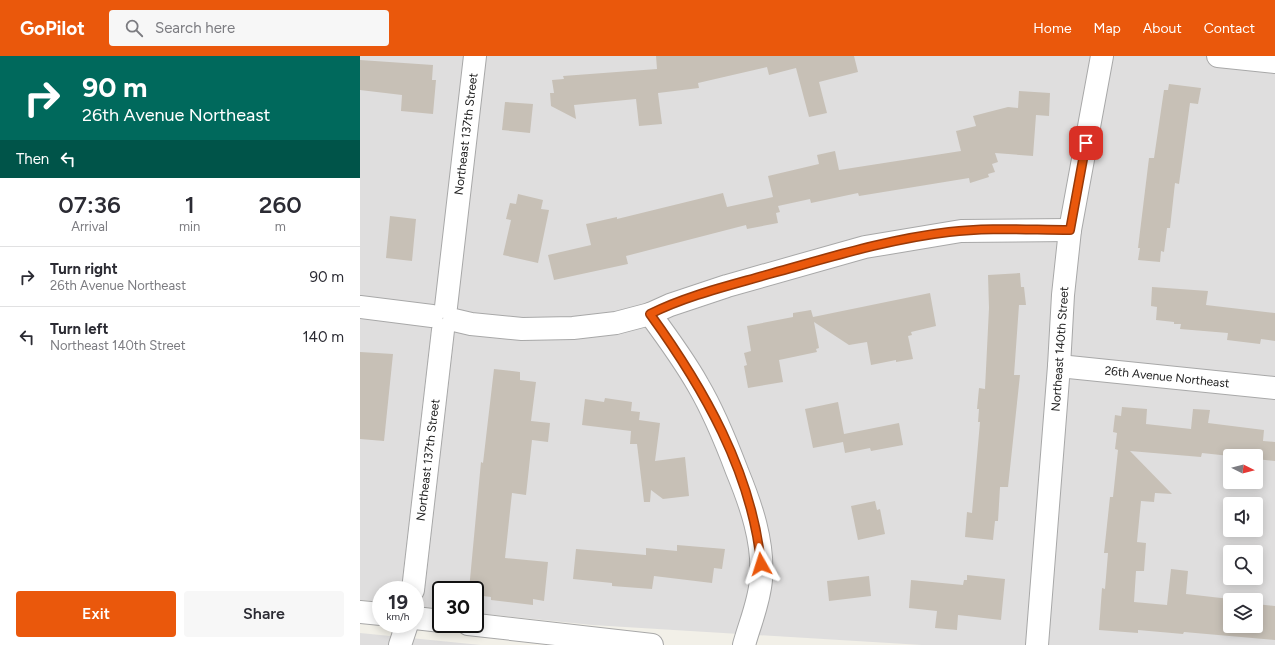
<!DOCTYPE html>
<style>
body{margin:0;font-family:Figtree,sans-serif;background:#f7f7f7;color:#2b2b33;height:100vh;display:flex;flex-direction:column;font-size:15px;white-space:nowrap}
*{box-sizing:border-box;margin:0}
p{font-size:13px;color:#7c7c81}
.icon{flex:none;width:22px;height:22px;fill:none;stroke:currentColor;stroke-width:2;stroke-linecap:round;stroke-linejoin:round}
.map{position:relative;flex:1;overflow:hidden}
.drawer{display:flex;flex-direction:column;background:#fff;width:360px}
.drawer>*{flex:none}
.guide{background:#00695c;color:#fff;overflow:hidden}
.needle{width:26px;rotate:96deg}
.fabs{position:absolute;left:863px;top:393px;display:grid;gap:8px}
.fabs a{display:grid;place-items:center;width:40px;height:40px;border-radius:4px;background:#fff;box-shadow:0 2px 10px #0003;font-size:20px}
.speed{position:absolute;left:12px;top:525px;display:flex;gap:8px;font-size:20px;font-weight:700;text-align:center}
.speed>*{display:grid;place-content:center;width:52px;height:52px;border-radius:50%;background:#fff;box-shadow:0 2px 10px #0003;line-height:1}
.speed small{font-size:10px;font-weight:400}
.speed .limit{border:2px solid #111;border-radius:6px;background:#fff;color:#111}
.pin{position:absolute;display:grid;place-items:center;width:34px;height:34px;color:#fff;margin:-17px;border-radius:8px;box-shadow:0 2px 6px #0006}
.me{position:absolute;width:44px;margin:-22px;rotate:354deg;stroke-linejoin:round;filter:drop-shadow(0 0 3px #0008)}
.turn{display:flex;align-items:center;gap:14px;height:84px;padding:0 16px;font-size:18px}
.turn .icon{width:52px;height:52px;stroke-width:2.5}
.turn b{display:block;font-size:28px;line-height:34px}
.then{display:flex;align-items:center;height:38px;padding:0 16px;background:#0003;gap:8px;font-size:15px}
.eta{display:flex;justify-content:space-evenly;align-items:center;height:68px;text-align:center}
.eta b{font-size:24px;font-weight:600;line-height:28px}
.button{display:flex;gap:8px;margin-top:auto;padding:8px 16px}
.button a{flex:1;height:46px;border-radius:4px;background:#ea580c;color:#fff;font-size:16px;font-weight:600;line-height:46px;text-align:center}
.button a+a{background:#f7f7f7;color:#2b2b33}
ul{padding:0;list-style:none}
li{display:flex;align-items:center;gap:12px;height:60px;padding:0 16px;border-top:1px solid #e1e1e2}
li div{flex:1}
li b{display:block;font-size:15px}
li em{font-style:normal}
header{display:flex;align-items:center;gap:24px;box-sizing:border-box;height:56px;padding:0 20px;background:#ea580c;color:#fff}
header strong{font-size:19px}
nav{display:flex;gap:22px;margin-inline-start:auto;font-size:14px}
.search{width:280px;height:36px;background:#f7f7f7;display:flex;align-items:center;gap:10px;box-sizing:border-box;padding:0 14px;border-radius:4px;color:#7c7c81;font-size:15px}
main{display:flex;flex:1;min-height:0}
.map>svg:first-child{display:block}
.residential{fill:#dfdede;fill-rule:evenodd}
.building{fill:#c7c0b6}
.lines{fill:none;stroke-linecap:round;stroke-linejoin:round}
.minor-casing{stroke:#a8a8a8;stroke-width:24}
.minor{stroke:#fff;stroke-width:22}
.route-casing{stroke:#983908;stroke-width:10}
.route{stroke:#ea580c;stroke-width:7}
.labels{text-anchor:middle;dominant-baseline:central;stroke-width:3.5;stroke-linejoin:round;paint-order:stroke}
.street-label{font-size:12px;fill:#212121;stroke:#fff}
</style>
<header>
<strong>GoPilot</strong>
<div class="search"><svg class="icon" aria-label="search" viewBox="0 0 24 24"><circle cx="10" cy="10" r="6"/><path d="M15 15l6 6"/></svg>Search here</div>
<nav><a>Home</a><a>Map</a><a>About</a><a>Contact</a></nav>
</header>
<main>
<section class="drawer">
<div class="guide">
<div class="turn"><svg class="icon" aria-label="right" viewBox="0 0 24 24"><path d="M7 20v-9h11M14 6l5 5-5 5"/></svg><div><b>90 m</b>26th Avenue Northeast</div></div>
<div class="then">Then<svg class="icon" aria-label="left" viewBox="0 0 24 24"><path d="M17 20v-9H6M10 6l-5 5 5 5"/></svg></div>
</div>
<div class="eta">
<div><b>07:36</b><p>Arrival</p></div>
<div><b>1</b><p>min</p></div>
<div><b>260</b><p>m</p></div>
</div>
<ul>
<li><svg class="icon" aria-label="right" viewBox="0 0 24 24"><path d="M7 20v-9h11M14 6l5 5-5 5"/></svg><div><b>Turn right</b><p>26th Avenue Northeast</p></div><em>90 m</em></li>
<li><svg class="icon" aria-label="left" viewBox="0 0 24 24"><path d="M17 20v-9H6M10 6l-5 5 5 5"/></svg><div><b>Turn left</b><p>Northeast 140th Street</p></div><em>140 m</em></li>
</ul>
<div class="button"><a>Exit</a><a>Share</a></div>
</section>
<div class="map">
<svg width="915" height="589" viewBox="0 0 915 589">
<rect width="100%" height="100%" fill="#f2f0e8"/>
<g class="residential">
<path d="M0 0H915V589H562L232 569 115 557V534H81V553L55 550V534H21V546L0 544ZM870 400H896V426H870ZM870 448H896V474H870ZM870 496H896V522H870ZM870 544H896V570H870Z"/>
<polygon points="0,577 121,589 0,589"/>
</g>
<g class="building">
<polygon points="296,0 494,0 498,16 459,26 467,57 449,61 436,12 409,19 407,11 338,27 339,32 298,37 302,68 279,70 276,43 214,49 216,63 191,50 190,37 194,37 192,24 204,23 203,20 297,13"/>
<polygon points="0,4 73,9 72,24 76,24 73,58 41,55 42,39 0,34"/>
<polygon points="809,28 841,32 838,48 830,47 819,128 815,127 810,172 807,172 804,196 801,195 800,206 778,204 780,192 778,192 789,102 794,102 804,34 808,34"/>
<polygon points="659,35 690,37 689,60 676,59 673,100 635,97 638,106 632,108 635,116 628,118 629,121 610,127 609,122 499,140 498,137 451,147 450,143 418,150 420,156 416,157 418,167 387,173 386,169 266,200 268,208 194,224 188,199 231,189 226,168 257,161 257,163 363,137 367,151 413,141 408,120 459,108 457,99 475,95 479,114 601,95 596,75 616,70 613,60 648,51 658,52"/>
<polygon points="145,46 173,48 170,77 142,74"/>
<polygon points="158,138 183,144 181,153 189,154 178,207 143,199 151,164 146,163 150,147 156,148"/>
<polygon points="30,160 56,163 52,205 26,202"/>
<polygon points="660,217 661,231 664,231 666,249 659,249 654,319 660,319 648,431 640,431 638,465 635,465 633,484 605,481 607,456 612,457 620,366 618,366 619,353 617,353 619,332 625,333 629,252 628,219"/>
<polygon points="792,231 848,235 846,249 915,257 915,285 901,283 900,288 867,284 868,277 820,273 821,268 814,268 814,266 796,264 797,251 791,250"/>
<polygon points="570,237 576,270 551,276 552,279 548,280 553,303 536,306 536,304 511,309 507,286 489,289 454,266 459,292 456,293 457,296 419,304 423,326 388,332 384,310 387,309 384,297 391,295 387,270 433,261 433,257 451,254 453,261"/>
<polygon points="0,296 33,298 24,385 0,383"/>
<polygon points="134,313 160,316 160,324 176,326 171,365 190,367 188,386 172,384 166,439 152,437 145,502 188,506 184,545 173,543 173,549 131,544 131,541 115,539 115,534 109,534 121,406 123,407"/>
<polygon points="245,342 272,346 271,355 280,356 279,364 300,367 295,405 325,401 329,440 303,443 291,434 290,446 284,446 277,388 270,388 271,375 222,369 225,343 244,346"/>
<polygon points="478,346 484,378 539,367 543,389 511,395 510,392 485,397 483,386 453,392 445,353"/>
<polygon points="762,351 787,353 786,368 831,373 833,353 850,354 848,367 904,374 903,385 915,386 915,405 896,403 896,400 870,400 842,397 841,401 770,395 812,438 795,437 794,446 781,445 777,486 786,487 784,515 776,515 774,546 807,549 811,513 828,515 826,538 870,543 870,570 896,570 896,548 915,550 915,584 824,576 823,578 778,574 778,577 739,574 742,532 745,533 748,497 744,497 750,441 753,441 758,394 755,393 757,377 753,376 755,359 761,360"/>
<polygon points="515,445 517,454 520,453 525,478 498,484 491,450"/>
<polygon points="317,489 365,493 362,513 354,512 352,527 294,520 292,533 252,530 252,527 213,523 216,493 286,499 286,492 317,495"/>
<polygon points="607,519 645,523 641,564 598,559 597,574 575,572 577,555 549,552 551,524 603,529 604,524 607,524"/>
<polygon points="509,520 511,540 469,545 467,525"/>
</g>
<g class="lines">
<defs>
<g id="minor">
<polyline points="858,0 915,6"/>
<polyline points="0,251 72,260"/>
<polyline points="86,251 115,0"/>
<path d="M290 258C307 281 324 304 338 329 354 356 366 386 377 415 391 449 404 486 401 524 399 547 390 567 384 589"/>
<polyline points="94,264 111,268 162,273 213,272 256,267 290,258 310,249 367,230 505,191 601,175 710,174"/>
<polyline points="699,310 915,332"/>
<polyline points="53,534 83,274"/>
<polyline points="0,556 21,558"/>
<polyline points="55,562 81,565"/>
<polyline points="108,568 292,589"/>
<polyline points="40,589 47,568"/>
<polyline points="677,589 699,310 703,239 710,174 742,0"/>
</g>
</defs>
<use href="#minor" class="minor-casing"/>
<use href="#minor" class="minor"/>
</g>
<g class="lines">
<defs>
<path id="route" d="M401 508C392 416 343 331 290 258 328 239 372 229 413 217 471 201 529 183 589 176 629 171 670 174 710 174L726 87"/>
</defs>
<use href="#route" class="route-casing"/>
<use href="#route" class="route"/>
</g>
<g class="labels">
<g class="street-label">
<text transform="translate(106 78) rotate(-83)">Northeast 137th Street</text>
<text transform="translate(700 293) rotate(-86)">Northeast 140th Street</text>
<text transform="translate(807 321) rotate(6)">26th Avenue Northeast</text>
<text transform="translate(68 404) rotate(-83)">Northeast 137th Street</text>
</g>
</g>
</svg>
<div class="fabs">
<a><svg class="needle" viewBox="-14 -14 28 28"><path d="M0-13l5 13h-10z" fill="#e53935"/><path d="M0 13l5-13h-10z" fill="#7c7c81"/></svg></a>
<a><svg class="icon" aria-label="sound" viewBox="0 0 24 24"><path d="M4 9h4l5-4v14l-5-4H4zM17 9q2 3 0 6"/></svg></a>
<a><svg class="icon" aria-label="search" viewBox="0 0 24 24"><circle cx="10" cy="10" r="6"/><path d="M15 15l6 6"/></svg></a>
<a><svg class="icon" aria-label="layers" viewBox="0 0 24 24"><path d="M12 4l9 5-9 5-9-5zM3 14l9 5 9-5"/></svg></a>
</div>
<div class="speed"><div>19<small>km/h</small></div><div class="limit">30</div></div>
<div class="pin" style="left:726px;top:87px;background:#d93025"><svg class="icon" aria-label="arrive" viewBox="0 0 24 24"><path d="M6 21V4h12l-3 4 3 4H6"/></svg></div>
<svg class="me" style="left:401px;top:508px" viewBox="-20 -20 40 40"><path d="M0-17L14 15 0 8-14 15z" fill="#ea580c" stroke="#fff" stroke-width="4"/></svg>
</div>
</main>
